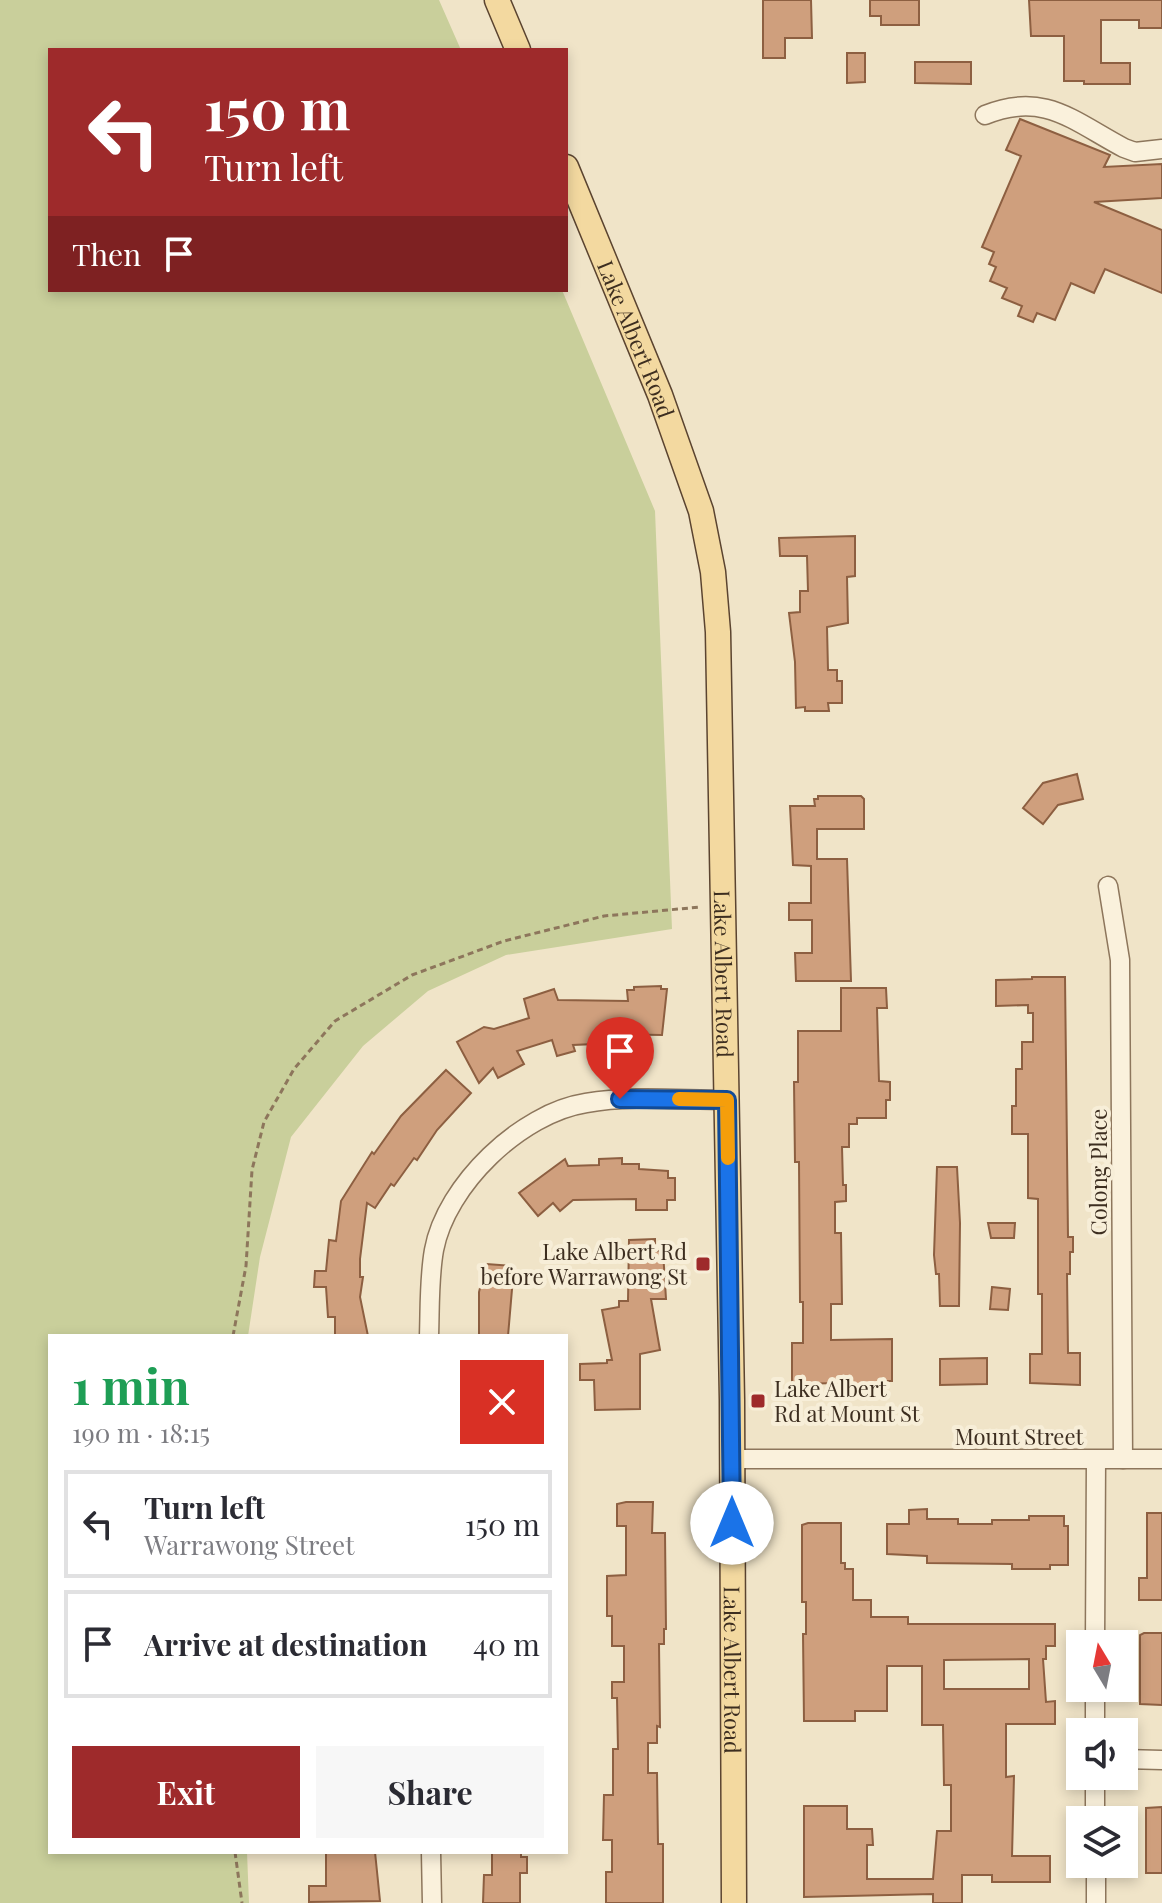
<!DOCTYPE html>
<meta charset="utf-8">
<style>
body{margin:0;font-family:"Playfair Display",serif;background:#f7f7f7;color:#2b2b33;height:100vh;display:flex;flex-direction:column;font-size:30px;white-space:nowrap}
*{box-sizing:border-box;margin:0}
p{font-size:26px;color:#7c7c81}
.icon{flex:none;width:44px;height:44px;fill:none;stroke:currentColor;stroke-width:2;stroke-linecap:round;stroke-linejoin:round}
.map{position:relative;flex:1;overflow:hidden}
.panel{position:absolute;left:48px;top:1334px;width:520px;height:520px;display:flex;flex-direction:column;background:#fff;border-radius:0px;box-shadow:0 4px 12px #0003}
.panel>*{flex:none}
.hud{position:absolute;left:48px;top:48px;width:520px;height:244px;border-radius:0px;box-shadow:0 4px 12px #0003;background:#9e2a2b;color:#fff;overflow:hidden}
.needle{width:52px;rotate:350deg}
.tools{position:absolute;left:1066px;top:1630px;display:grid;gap:16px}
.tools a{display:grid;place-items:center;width:72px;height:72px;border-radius:0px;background:#fff;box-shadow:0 4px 12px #0003;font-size:40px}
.pin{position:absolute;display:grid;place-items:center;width:68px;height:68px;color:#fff;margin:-82px -34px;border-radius:50% 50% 50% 0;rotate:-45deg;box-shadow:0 0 8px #0007}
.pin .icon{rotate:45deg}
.me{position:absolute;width:88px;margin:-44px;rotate:0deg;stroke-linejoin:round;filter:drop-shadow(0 0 6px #0008)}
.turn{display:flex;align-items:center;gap:28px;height:168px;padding:0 24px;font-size:36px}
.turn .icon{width:104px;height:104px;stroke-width:2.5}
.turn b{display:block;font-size:56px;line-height:68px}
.then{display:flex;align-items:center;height:76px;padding:0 24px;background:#0003;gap:16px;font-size:30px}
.round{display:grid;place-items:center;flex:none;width:84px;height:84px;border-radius:0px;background:#f7f7f7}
.summary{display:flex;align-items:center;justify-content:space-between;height:136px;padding:0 24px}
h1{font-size:48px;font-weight:700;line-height:60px;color:#1e9e55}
.cta{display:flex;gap:16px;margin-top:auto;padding:16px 24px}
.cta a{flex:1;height:92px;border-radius:0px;background:#9e2a2b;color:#fff;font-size:32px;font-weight:700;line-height:92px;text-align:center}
.cta a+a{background:#f7f7f7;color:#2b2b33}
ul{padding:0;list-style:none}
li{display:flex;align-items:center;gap:24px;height:108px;margin:0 16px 12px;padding:0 8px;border:4px solid #e1e1e2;border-radius:0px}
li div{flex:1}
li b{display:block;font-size:30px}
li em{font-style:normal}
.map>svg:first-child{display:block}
.green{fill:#c9cf9b}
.building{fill:#cf9f7d;stroke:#8d5f41;stroke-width:2;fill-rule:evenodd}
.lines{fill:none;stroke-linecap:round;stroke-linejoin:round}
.minor-casing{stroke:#8d765c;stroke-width:21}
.major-casing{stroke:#5b4430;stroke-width:27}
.path{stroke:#8d765c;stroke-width:3;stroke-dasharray:6 4;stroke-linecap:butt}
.minor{stroke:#faf1dc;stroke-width:18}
.major{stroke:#f3d9a0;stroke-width:24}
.route-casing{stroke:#114b97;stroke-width:20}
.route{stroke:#1a73e8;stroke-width:14}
.slow{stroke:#f59e0b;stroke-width:14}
.poi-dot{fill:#9e2a2b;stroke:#f7eed8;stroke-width:3}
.labels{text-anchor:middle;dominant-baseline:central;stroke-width:8;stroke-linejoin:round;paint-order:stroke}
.street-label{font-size:22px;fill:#3d2e20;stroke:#f7eed8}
.poi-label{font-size:22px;fill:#3d2e20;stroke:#f7eed8;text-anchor:end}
</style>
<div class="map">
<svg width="1162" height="1903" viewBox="0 0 1162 1903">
<rect width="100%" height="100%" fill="#f0e4c8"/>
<polygon class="green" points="0,0 439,0 461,50 50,50 50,290 562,290 655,511 672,929 506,955 428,991 363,1046 291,1137 260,1257 248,1336 50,1336 50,1852 247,1852 249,1903 0,1903"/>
<g class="building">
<polygon points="763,0 811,0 812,38 785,38 785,58 763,58"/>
<polygon points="870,0 919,0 919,25 881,25 881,16 870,16"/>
<polygon points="1029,0 1162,0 1162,28 1139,28 1139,20 1101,20 1101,63 1130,63 1130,84 1084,84 1084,81 1064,81 1064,36 1031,36"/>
<polygon points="847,53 865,53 865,82 847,83"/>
<polygon points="915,62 971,62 971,84 915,83"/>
<polygon points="1020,119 1110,155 1104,167 1162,164 1162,198 1094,202 1162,230 1162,293 1105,269 1094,293 1071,283 1055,320 1037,313 1033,322 1018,316 1022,306 1002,298 1007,288 990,281 996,267 989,264 994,252 982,247 1021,156 1006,150"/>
<polygon points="855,536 855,576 847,577 848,623 827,627 828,670 837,670 837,681 842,681 842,703 828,703 829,711 805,711 805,707 796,708 795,662 789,613 800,612 800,591 808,591 807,556 780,556 779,538"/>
<polygon points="1077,774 1083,799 1058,805 1043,824 1023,808 1043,783"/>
<polygon points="818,796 861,796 864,799 864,829 817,829 817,859 847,859 851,981 796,981 795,953 812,953 812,920 789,920 789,903 811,903 811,866 793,865 790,806 815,806 814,799 818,799"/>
<polygon points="1032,977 1065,977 1068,1237 1073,1237 1073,1252 1070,1252 1070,1274 1067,1274 1068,1353 1080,1353 1080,1385 1030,1383 1030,1354 1042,1354 1042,1294 1038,1294 1038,1199 1028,1198 1028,1134 1012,1134 1012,1106 1016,1106 1016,1069 1022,1069 1022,1042 1033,1042 1033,1013 1028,1013 1028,1005 996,1006 996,980 1032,979"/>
<polygon points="661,986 661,989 667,989 662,1035 596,1034 595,1044 573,1045 575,1051 557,1056 552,1040 517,1051 524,1064 498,1078 493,1068 479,1083 457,1042 484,1027 494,1029 529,1018 524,999 554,989 558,1000 628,1001 627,990 634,990 634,987"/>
<polygon points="841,988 886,988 887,1008 877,1008 879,1081 890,1082 890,1100 886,1100 886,1118 857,1118 857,1124 849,1124 849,1147 842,1147 843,1185 846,1185 846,1201 835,1202 835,1233 841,1233 842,1304 831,1304 831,1340 892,1339 892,1381 884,1381 884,1385 869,1385 869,1388 840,1388 840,1383 792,1384 792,1343 803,1343 803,1302 800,1302 799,1162 795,1162 794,1082 798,1082 798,1031 841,1031"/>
<polygon points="446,1070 471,1093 437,1130 417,1160 414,1158 394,1186 391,1184 375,1208 367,1203 360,1259 360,1277 363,1277 360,1297 368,1336 335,1336 335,1317 328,1317 326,1287 314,1287 315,1271 326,1271 329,1240 336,1241 341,1201 372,1152 374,1154 401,1116"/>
<polygon points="622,1158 622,1164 639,1164 639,1169 668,1171 668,1178 675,1178 675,1200 667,1200 667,1210 636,1210 636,1199 573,1200 560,1211 553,1203 538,1216 519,1193 565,1159 568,1166 599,1165 599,1159"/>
<polygon points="937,1167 957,1167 960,1223 959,1306 940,1306 939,1274 936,1274 934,1255"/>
<polygon points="988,1223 1015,1223 1014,1238 991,1238"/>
<polygon points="655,1239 655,1251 663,1251 666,1299 651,1299 660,1350 640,1354 640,1409 595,1410 594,1380 580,1380 580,1364 607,1363 607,1360 612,1360 602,1310 619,1307 619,1301 628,1301 629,1240"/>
<polygon points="486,1264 514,1266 508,1336 479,1336 479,1292"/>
<polygon points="992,1287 1010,1289 1008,1310 990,1309"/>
<polygon points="987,1358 987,1384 940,1385 940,1359"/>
<polygon points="626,1502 653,1502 652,1533 665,1533 666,1629 664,1629 664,1644 659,1644 660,1727 657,1726 657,1743 648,1743 648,1773 657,1773 658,1844 663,1844 663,1903 606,1903 606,1872 612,1872 612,1840 603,1840 604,1795 613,1795 613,1749 618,1749 617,1698 612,1698 612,1682 624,1682 624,1646 612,1646 612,1616 607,1616 607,1576 626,1575 626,1526 617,1526 617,1504"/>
<polygon points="927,1509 927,1519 958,1519 958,1524 992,1524 992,1520 1029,1520 1029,1516 1064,1516 1064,1526 1068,1526 1068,1565 1050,1565 1050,1569 1012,1569 1012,1564 927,1563 927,1556 887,1554 887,1524 909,1524 909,1510"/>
<polygon points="1147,1513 1162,1513 1162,1600 1139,1600 1139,1578 1147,1578"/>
<path d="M808 1523H841V1563H845V1569H853V1600H871V1617H908V1624H1055V1646H1046V1659H1043L1046 1702 1055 1701V1724H1006V1777L1014 1776 1012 1856H1050V1882H992V1875H962V1903H933V1894L804 1897V1806H847V1829H872L873 1845H867V1879H933L937 1831H951V1785H944L943 1725H922V1666H887V1711H855V1721H804L803 1634H806V1602H802V1525ZM1029 1659V1689H944V1660Z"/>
<polygon points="1144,1633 1162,1633 1162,1705 1140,1704 1140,1635"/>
<polygon points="1162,1807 1162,1873 1146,1873 1146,1808"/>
<polygon points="326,1852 375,1852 380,1901 309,1902 309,1886 326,1886"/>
<polygon points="492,1852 521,1852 521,1857 527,1857 527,1873 520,1873 520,1903 483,1903 484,1875 492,1875"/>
</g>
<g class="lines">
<defs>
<g id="minor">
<path d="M985 115C1044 91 1073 121 1124 148L1135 152 1162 149"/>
<polyline points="1108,886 1120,960 1123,1459"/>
<path d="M429 1336C430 1307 429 1278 434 1250 446 1185 521 1113 586 1103 632 1095 680 1100 727 1100"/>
<polyline points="732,1459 1162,1459"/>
<polyline points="1095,1644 1096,1460"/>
<polyline points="1095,1732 1095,1688"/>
<polyline points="1124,1759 1162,1760"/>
<polyline points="1095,1776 1095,1820"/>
<polyline points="431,1852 432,1903"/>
<polyline points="1096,1864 1096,1903"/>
</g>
<g id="major">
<polyline points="497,0 518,50"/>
<path id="s1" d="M566 167 660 395 701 511 713 572 718 632 732 1400 734 1903"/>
</g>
</defs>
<use href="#minor" class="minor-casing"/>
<use href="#major" class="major-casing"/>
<g class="path">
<polyline points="233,1336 246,1266 252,1170 264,1122 294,1069 335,1021 412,975 504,941 604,916 700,907"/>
<polyline points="235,1852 242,1903"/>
</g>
<use href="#minor" class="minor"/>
<use href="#major" class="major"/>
</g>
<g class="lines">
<defs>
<polyline id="route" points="620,1099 727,1100 732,1523"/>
</defs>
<use href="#route" class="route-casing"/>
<use href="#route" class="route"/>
<polyline class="slow" points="679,1099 727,1100 728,1158"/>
</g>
<g class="poi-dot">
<rect x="695" y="1256" width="16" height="16" rx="4"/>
<rect x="750" y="1393" width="16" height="16" rx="4"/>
</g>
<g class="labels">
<g class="street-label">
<text stroke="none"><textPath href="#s1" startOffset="186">Lake Albert Road</textPath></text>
<text stroke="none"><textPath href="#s1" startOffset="834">Lake Albert Road</textPath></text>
<text transform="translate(1098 1172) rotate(-90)">Colong Place</text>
<text x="1019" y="1436">Mount Street</text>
<text stroke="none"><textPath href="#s1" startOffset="1530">Lake Albert Road</textPath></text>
</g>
<g class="poi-label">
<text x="687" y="1251">Lake Albert Rd<tspan x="687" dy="25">before Warrawong St</tspan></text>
<text x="774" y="1388" text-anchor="start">Lake Albert<tspan x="774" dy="25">Rd at Mount St</tspan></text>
</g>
</g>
</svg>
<div class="tools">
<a><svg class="needle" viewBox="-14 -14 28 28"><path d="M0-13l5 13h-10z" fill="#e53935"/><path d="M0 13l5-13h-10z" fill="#7c7c81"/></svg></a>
<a><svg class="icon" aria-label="sound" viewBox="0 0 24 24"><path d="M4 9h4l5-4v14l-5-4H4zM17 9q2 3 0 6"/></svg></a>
<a><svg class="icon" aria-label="layers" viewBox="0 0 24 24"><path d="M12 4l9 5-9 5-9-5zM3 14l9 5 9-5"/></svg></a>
</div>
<div class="pin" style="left:620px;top:1099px;background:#d93025"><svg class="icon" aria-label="arrive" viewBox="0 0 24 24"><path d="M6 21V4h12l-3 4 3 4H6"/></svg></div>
<svg class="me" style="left:732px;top:1523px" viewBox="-20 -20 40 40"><circle r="19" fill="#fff"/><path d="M0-13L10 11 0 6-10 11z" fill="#1a73e8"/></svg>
<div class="hud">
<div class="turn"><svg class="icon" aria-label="left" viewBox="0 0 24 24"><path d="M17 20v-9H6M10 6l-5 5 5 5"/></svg><div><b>150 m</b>Turn left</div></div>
<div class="then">Then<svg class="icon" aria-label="arrive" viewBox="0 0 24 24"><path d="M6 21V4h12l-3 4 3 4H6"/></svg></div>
</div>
<section class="panel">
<div class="summary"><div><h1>1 min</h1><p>190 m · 18:15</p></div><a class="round" style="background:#d93025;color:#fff"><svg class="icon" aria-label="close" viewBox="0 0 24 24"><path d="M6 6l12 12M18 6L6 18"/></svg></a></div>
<ul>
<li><svg class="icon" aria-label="left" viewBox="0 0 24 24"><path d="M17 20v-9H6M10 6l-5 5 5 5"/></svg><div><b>Turn left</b><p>Warrawong Street</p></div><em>150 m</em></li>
<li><svg class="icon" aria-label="arrive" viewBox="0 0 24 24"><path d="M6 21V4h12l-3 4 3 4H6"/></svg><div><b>Arrive at destination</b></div><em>40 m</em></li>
</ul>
<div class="cta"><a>Exit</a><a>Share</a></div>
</section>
</div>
